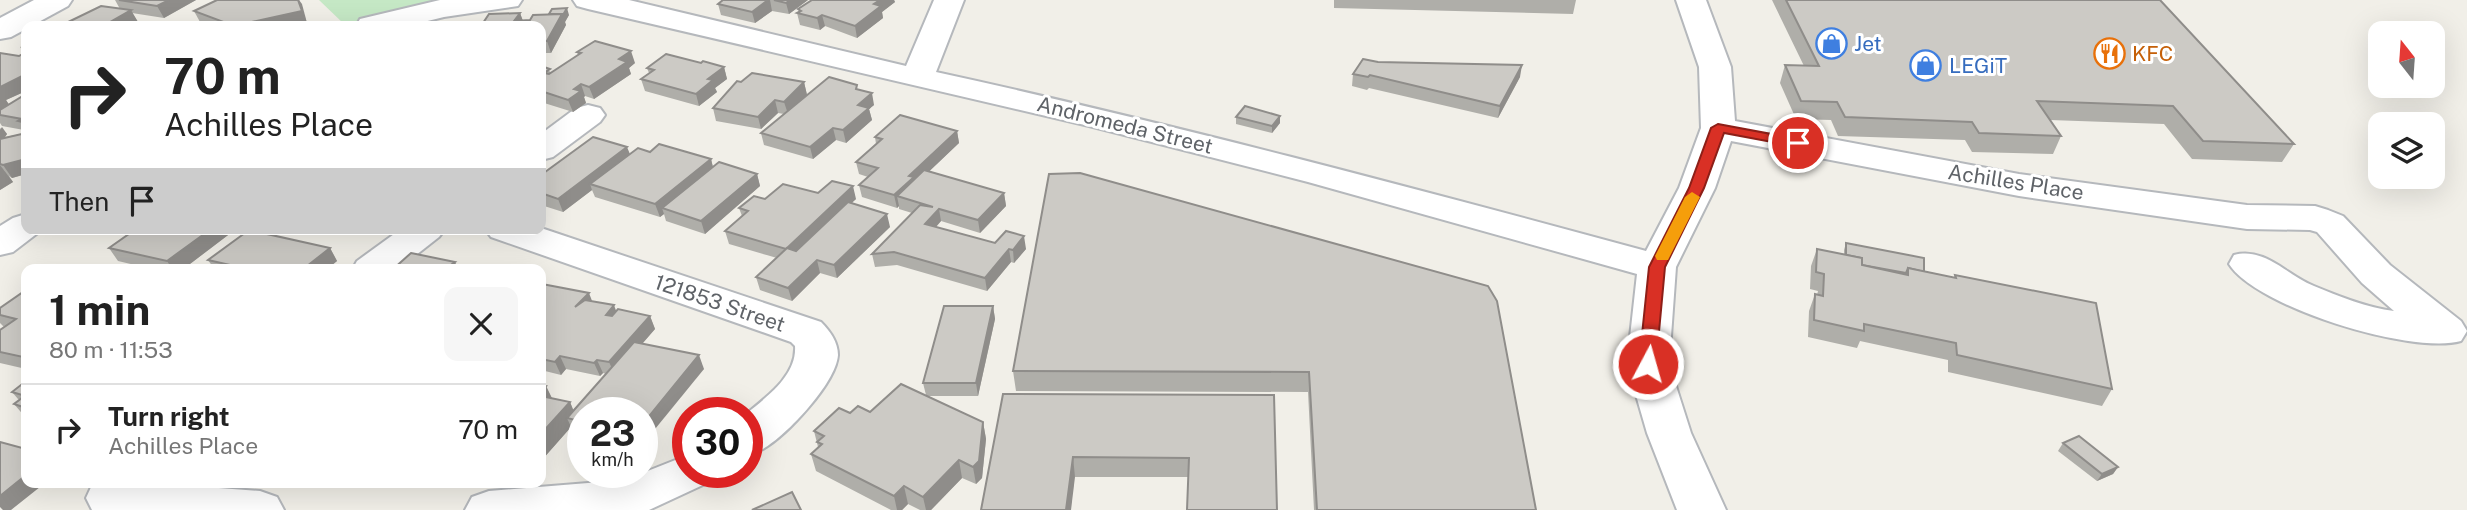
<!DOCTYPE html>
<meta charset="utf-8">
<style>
body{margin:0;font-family:"Public Sans",sans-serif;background:#f6f6f6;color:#222;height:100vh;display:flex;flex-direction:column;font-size:26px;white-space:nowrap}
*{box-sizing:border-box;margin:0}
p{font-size:23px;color:#767676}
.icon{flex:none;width:38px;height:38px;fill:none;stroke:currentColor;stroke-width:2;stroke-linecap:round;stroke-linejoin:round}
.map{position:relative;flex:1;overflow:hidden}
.drawer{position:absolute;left:21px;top:264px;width:525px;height:224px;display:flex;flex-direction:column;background:#fff;border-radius:14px;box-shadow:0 7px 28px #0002}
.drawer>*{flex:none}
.top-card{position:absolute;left:21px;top:21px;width:525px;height:214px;border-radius:14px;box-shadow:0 7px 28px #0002;background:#fff;color:#222;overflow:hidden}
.needle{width:46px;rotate:343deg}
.fabs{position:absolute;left:2368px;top:21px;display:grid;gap:14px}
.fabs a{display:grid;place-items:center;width:77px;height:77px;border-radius:14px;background:#fff;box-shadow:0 7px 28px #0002;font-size:35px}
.speed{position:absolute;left:567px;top:397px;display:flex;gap:14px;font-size:35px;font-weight:700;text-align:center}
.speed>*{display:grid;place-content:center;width:91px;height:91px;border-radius:50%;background:#fff;box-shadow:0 7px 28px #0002;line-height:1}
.speed small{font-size:18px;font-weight:400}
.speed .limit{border:10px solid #d22;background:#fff;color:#111}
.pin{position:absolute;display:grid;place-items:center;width:60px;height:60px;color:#fff;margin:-30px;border:4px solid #fff;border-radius:50%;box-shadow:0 2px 7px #0007}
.me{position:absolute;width:77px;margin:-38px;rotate:6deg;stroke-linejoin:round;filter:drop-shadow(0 0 5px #0008)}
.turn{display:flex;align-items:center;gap:24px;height:147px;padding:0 28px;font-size:32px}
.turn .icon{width:91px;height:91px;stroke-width:2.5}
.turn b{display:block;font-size:49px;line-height:60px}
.then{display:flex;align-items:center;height:66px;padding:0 28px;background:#0003;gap:14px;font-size:26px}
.round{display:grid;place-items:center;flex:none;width:74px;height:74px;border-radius:14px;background:#f6f6f6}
.headline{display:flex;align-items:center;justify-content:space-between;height:119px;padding:0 28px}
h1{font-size:42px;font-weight:700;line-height:52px}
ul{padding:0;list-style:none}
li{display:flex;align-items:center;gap:21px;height:91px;padding:0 28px;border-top:2px solid #e0e0e0}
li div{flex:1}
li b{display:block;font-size:26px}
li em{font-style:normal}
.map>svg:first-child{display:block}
.green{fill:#c5e8c5}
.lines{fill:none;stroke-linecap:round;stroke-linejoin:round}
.minor-casing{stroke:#b5b8bc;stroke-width:4}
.minor{fill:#fff;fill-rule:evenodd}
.wall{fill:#afaea9}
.shaded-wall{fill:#8f8d8a}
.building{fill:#cccac5;stroke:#8f8d8a;stroke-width:2}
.route{fill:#d93025;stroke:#8d1f18;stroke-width:2}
.slow{fill:#f59e0b}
.labels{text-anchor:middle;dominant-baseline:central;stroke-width:6;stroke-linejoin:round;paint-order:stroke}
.shop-label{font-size:21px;fill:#366cbe;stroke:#fff;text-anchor:start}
.food-label{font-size:21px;fill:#c56008;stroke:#fff;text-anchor:start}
.street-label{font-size:21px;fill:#5f6368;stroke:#fff}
</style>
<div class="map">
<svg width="2467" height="510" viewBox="0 0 2467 510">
<rect width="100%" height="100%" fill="#f1efe8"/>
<polygon class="green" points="319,0 451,0 344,24"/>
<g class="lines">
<defs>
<g id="minor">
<polygon points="34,0 72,0 68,6 11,37 0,39 0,18"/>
<polygon points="440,0 522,0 518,6 444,17 407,26 356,26 360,19"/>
<path d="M573 0H629L906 66 934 0H964L936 72C1174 124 1410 187 1646 251L1679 188 1701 128 1699 67 1676 0H1706L1731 67 1735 121 2019 174 2247 205 2315 206 2328 210 2343 216 2390 265 2461 321 2467 331 2461 341C2412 355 2256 307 2229 264L2234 255C2266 247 2286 275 2314 286 2338 296 2368 308 2394 311L2362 283 2317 232 2310 230 2247 229 2019 196 1731 141 1715 188 1676 267 1669 364 1691 433 1726 510H1677L1647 433 1627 364 1637 274 1308 182 1089 126 588 9 577 6Z"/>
<polygon points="588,105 600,108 605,115 600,122 553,157 541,160 541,134 576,108"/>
<polygon points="26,214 26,229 43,229 13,252 0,255 0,226 13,218"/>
<path d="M541 228 821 322C830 331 838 342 838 355 836 383 787 435 763 449 759 451 752 452 747 454V413C768 396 797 375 795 346L791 342 491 237 485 229Z"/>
<polygon points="401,229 445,229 439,237 397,270 352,270 357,261"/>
<polygon points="688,455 688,472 712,472 705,484 649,510 465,510 472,497 489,491 625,480"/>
<polygon points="99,483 151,483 260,491 277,497 284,510 92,510 86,498 92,485"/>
</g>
</defs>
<use href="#minor" class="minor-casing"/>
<use href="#minor" class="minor"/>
</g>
<g class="wall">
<polygon points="115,0 196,0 164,18 132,13 138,22 131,26 60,26 120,9"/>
<polygon points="264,0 299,0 307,23 292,26 210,26 200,22 194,11"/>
<polygon points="722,0 808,0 789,14 772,11 755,23 721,15 718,4"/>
<polygon points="812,0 894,0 895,2 882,12 883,18 857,38 825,26 820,30 800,25 797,13 799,12 798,9"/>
<polygon points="1334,0 1576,0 1573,14 1334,8"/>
<polygon points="1772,0 2160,0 2294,144 2282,162 2192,159 2164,124 2050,120 2061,136 2053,154 1972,152 1965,140 1838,136 1831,120 1796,119 1780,83 1785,65 1804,66"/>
<polygon points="520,13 523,21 569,15 565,22 566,25 551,53 541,53 541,26 481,26"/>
<polygon points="26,44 26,91 6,100 9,105 26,94 26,174 12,178 9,176 13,182 0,190 0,128 7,134 5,137 26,133 24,130 2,126 0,123 0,53 19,56 24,53 20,47"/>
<polygon points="577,52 635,63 629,68 631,74 594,99 585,96 584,97 586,103 573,112 541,102 541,54 546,66 543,67 552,73 578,55"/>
<polygon points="1378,62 1520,77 1498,118 1369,88 1367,90 1352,86 1353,74"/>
<polygon points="701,63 724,67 727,79 715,88 717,92 699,106 645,91 641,79 649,73 647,68"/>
<polygon points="741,82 804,82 807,95 858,89 874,105 869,109 872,120 846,143 836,140 813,159 764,145 761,133 784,114 778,113 761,129 716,121 713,108"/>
<polygon points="1280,116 1280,123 1272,133 1236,124 1236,117"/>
<polygon points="957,131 959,143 929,171 1004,193 1006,206 980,233 941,221 936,227 995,243 1026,249 1014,263 1011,262 987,291 897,265 875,267 872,254 912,213 899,209 899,206 897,208 862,197 859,185 868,177 859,174 856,162 876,144 875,137"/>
<polygon points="650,152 711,159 713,167 757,174 760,186 705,234 666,221 664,214 660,217 595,197 592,190 563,212 541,205 541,175 630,154"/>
<polygon points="1049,174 1536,510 1314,510 1308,392 1016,391 1013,371"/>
<polygon points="818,193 856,199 851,203 890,227 837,278 820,273 792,301 760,290 756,277 777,258 729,244 725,231 742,216 739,208 765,199"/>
<polygon points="109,229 236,229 182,270 156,270 118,261 109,248 129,234"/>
<polygon points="330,229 363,229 356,235"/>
<polygon points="1846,243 1924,272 1954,278 1955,275 2112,389 2102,406 1948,372 1948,360 1860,341 1857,348 1808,337 1809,311 1815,294 1817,295 1818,291 1810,289 1811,266 1817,249 1844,255 1844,250"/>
<polygon points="330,248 337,261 326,270 215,270 208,260"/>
<polygon points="541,286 592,301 616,311 650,316 655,329 642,344 704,369 642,413 583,413 583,434 573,431 571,427 541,461 541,385 546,386 552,398 570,402 573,410 606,374 603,373 600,376 566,369 561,375 541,370"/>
<polygon points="26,290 26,369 0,363 0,330 4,327 0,323 0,308"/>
<polygon points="993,306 995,319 978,396 928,396 983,422 986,439 982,478 976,484 962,478 931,510 920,510 908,504 902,510 891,510 816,471 811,454 818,447 814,431 850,413 870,412 926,395 923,383"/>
<polygon points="26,381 26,418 14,404 20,400 18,399 12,392"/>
<polygon points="1003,394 1274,395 1188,477 1075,477"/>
<polygon points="2063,443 2118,467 2113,474 2097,481 2058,451"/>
</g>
<g class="shaded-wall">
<polygon points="169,0 196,0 164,18 157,6"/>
<polygon points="298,0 299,0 302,4 307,23 292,26 238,26"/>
<polygon points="768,0 770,0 772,11 755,23 752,12"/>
<polygon points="790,0 808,0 789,14 786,3"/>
<polygon points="880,0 894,0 895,2 882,12 883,18 857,38 855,26 874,4"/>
<polygon points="567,8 569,15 565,22 566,25 551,53 547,41 562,14"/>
<polygon points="131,10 138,22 131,26 103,26"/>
<polygon points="520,13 524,24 514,21"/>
<polygon points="822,15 825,26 820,30 817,18"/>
<polygon points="631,51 635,63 629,68 631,74 594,99 589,87 619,59"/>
<polygon points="541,54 546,66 541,69"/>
<polygon points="1522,65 1520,77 1498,118 1500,106"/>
<polygon points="724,67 727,79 715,88 717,92 699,106 696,94 708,79"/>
<polygon points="22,76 26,82 26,91 6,100 10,106 0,111 0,87"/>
<polygon points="804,82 807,95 788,114 784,102"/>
<polygon points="581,84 585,96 584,97 586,103 573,112 568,100 574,89"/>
<polygon points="872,93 874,105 869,109 872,120 846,143 843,130 858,105"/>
<polygon points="775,100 778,113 761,129 758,117"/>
<polygon points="1280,116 1280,123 1272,133 1272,126"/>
<polygon points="2,127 7,134 0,144 0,130"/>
<polygon points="833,128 836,140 813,159 810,147"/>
<polygon points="957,131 959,143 915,185 897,196 899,206 897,208 894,195 909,176"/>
<polygon points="627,147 632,159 590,184 592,190 563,212 558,199"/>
<polygon points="26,159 26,174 12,178 3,165"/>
<polygon points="711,159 714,172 662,208 664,214 660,217 655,204"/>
<polygon points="0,165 13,182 0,190"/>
<polygon points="757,174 760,186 705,234 701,221"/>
<polygon points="853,186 856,199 790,262 786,249"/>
<polygon points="1004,193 1006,206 980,233 978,220"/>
<polygon points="939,209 941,221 927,237 925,224"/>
<polygon points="887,214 890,227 837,278 834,265"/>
<polygon points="211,229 236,229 182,270 173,270 167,261"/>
<polygon points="353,229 363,229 356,235"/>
<polygon points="1024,236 1026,249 1014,263 1013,250"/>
<polygon points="330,248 337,261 326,270 302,270"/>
<polygon points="1009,249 1011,262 987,291 985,278"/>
<polygon points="817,260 820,273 792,301 788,288"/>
<polygon points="455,262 459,270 448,267"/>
<polygon points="589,293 594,306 575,307"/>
<polygon points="614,305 619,319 606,315"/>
<polygon points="993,306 995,319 978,396 976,383"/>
<polygon points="650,316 655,329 615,375 609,362"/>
<polygon points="699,355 704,369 642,445 642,425"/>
<polygon points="560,356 566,369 561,375 555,362"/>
<polygon points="597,360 603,373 600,376 594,363"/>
<polygon points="546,386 554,403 541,403 541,391"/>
<polygon points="570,402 577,419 567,418 571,427 541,461 541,434"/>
<polygon points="983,422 986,439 982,478 976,484 973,467"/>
<polygon points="1073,457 1075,477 1071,510 1066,510"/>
<polygon points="959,460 962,478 931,510 926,510 923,497"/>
<polygon points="2118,467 2113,474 2097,481 2102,474"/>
<polygon points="26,475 26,483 45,483 11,510 3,510 0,507 0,496"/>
<polygon points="904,486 908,504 902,510 897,510 894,496"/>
</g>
<g class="building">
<polygon points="119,0 169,0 157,6"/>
<polygon points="217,0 298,0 302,11 234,26 194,11"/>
<polygon points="723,0 768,0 752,12 718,4"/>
<polygon points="774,0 790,0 786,3"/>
<polygon points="812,0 880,0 874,4 881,6 855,26 822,15 817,18 797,13 801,11 798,9"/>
<polygon points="1786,0 2160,0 2294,144 2203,141 2173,106 2037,101 2061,136 1979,133 1972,122 1845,117 1837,102 1801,101 1785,65 1819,66"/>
<polygon points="101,6 131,10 103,26 60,26"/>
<polygon points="567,8 563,15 562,14 549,14 552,9"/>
<polygon points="520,13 514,21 530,20 533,15 562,14 547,41 541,41 541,26 481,26 489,14"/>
<polygon points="595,41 631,51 619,59 627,62 589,87 581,84 574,89 581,91 568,100 541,91 541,66 550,69 544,73 549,74 581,53 577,52"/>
<polygon points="26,52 26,77 22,76 0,87 0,53 19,56"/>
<polygon points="666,54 701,63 703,61 724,67 708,79 713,80 696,94 641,79 654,70 647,68"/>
<polygon points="1363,59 1378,62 1522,65 1500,106 1370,75 1368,77 1353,74"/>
<polygon points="752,73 804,82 784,102 775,100 758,117 713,108 737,81 741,82"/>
<polygon points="829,77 857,85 856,89 872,93 858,105 869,108 843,130 833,128 810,147 761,133"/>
<polygon points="26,94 26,123 18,121 22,119 0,115 0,110"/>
<polygon points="1245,106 1280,116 1272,126 1236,117"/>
<polygon points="900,115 957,131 909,176 914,177 894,195 859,185 878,168 856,162 882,139 875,137"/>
<polygon points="26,133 26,159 3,165 0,164 0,139"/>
<polygon points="593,137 627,147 558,199 541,193 541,175"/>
<polygon points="659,144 711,159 655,204 590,184 638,148 650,152"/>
<polygon points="719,162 757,174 701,221 662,208"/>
<polygon points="924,170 1004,193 978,220 939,209 925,224 995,243 1006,231 1024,236 1013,250 1009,249 985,278 894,252 872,254 920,205 933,207 897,196"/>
<polygon points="1080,173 1488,286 1497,301 1536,510 1317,510 1309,372 1013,371 1049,174"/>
<polygon points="832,181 853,186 786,249 725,231 748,211 739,208 754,196 765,199 783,184 818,193"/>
<polygon points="848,202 887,214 834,265 817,260 788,288 756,277 787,248 796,251"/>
<polygon points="136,229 151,229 160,231 162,229 211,229 167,261 109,248"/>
<polygon points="249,230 330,248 302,270 252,270 208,260"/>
<polygon points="1846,243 1924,258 1924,272 1908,268 1906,273 1862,265 1862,258 1846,255"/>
<polygon points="1817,249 1862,258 1862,265 1908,275 1908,268 1956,278 1955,275 2096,303 2112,389 1957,355 1956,343 1864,324 1864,331 1814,320 1815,294 1823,296 1824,274 1816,272"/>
<polygon points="411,253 455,262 448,267 458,270 392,270"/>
<polygon points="479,266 494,270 476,270"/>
<polygon points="542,284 589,293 575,307 585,300 614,305 606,315 612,316 618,309 650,316 609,362 597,360 594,363 560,356 555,362 541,359 541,286"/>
<polygon points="26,290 26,354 23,357 0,352 0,330 16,319 0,315 0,308"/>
<polygon points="944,306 993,306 976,383 923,383"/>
<polygon points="634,342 699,355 642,425 642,413 583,413 583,422 567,418"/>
<polygon points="26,381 26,392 22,395 12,392"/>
<polygon points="901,384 983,422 979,461 973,467 959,460 923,497 904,486 894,496 811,454 822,444 817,442 824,436 814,431 839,408 850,413 858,406 870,412"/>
<polygon points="541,385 546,386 541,391"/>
<polygon points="1003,394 1274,395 1277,510 1187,510 1189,458 1073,457 1066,510 981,510"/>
<polygon points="26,395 26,408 14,404"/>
<polygon points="541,396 570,402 541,434"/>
<polygon points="2079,436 2118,467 2102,474 2063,443"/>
<polygon points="0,442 26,449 26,475 0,496"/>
<polygon points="792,492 801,510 752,510"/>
</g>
<polygon class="route" points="1718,124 1798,139 1805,143 1798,147 1724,133 1704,188 1665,267 1656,364 1648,370 1641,369 1639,364 1649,267 1689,188 1711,128"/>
<polygon class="slow" points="1692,192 1700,197 1670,256 1668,260 1657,260 1655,256 1685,197"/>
<defs>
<symbol id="shop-ring" viewBox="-11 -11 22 22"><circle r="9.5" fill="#fff" stroke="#3f7fe0" stroke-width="1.5"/><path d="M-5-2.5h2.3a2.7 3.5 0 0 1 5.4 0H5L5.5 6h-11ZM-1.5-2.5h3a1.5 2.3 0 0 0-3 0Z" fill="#3f7fe0"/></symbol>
<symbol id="restaurant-ring" viewBox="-11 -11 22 22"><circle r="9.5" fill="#fff" stroke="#e8710a" stroke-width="1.5"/><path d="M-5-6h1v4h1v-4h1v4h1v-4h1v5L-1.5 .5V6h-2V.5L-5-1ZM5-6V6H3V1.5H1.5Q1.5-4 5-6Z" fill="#e8710a"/></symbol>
</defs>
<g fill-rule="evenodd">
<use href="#shop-ring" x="1814" y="26" width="35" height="35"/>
<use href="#restaurant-ring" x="2092" y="36" width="35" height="35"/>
<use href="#shop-ring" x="1908" y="48" width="35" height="35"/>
</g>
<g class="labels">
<g class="shop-label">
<text x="1854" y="43">Jet</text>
<text x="1949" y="65">LEGiT</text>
</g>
<g class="food-label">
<text x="2132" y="53">KFC</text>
</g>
<g class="street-label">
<text transform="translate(1125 125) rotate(14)">Andromeda Street</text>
<text transform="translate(2016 182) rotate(9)">Achilles Place</text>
<text transform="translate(720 303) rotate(19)">121853 Street</text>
</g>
</g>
</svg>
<div class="fabs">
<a><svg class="needle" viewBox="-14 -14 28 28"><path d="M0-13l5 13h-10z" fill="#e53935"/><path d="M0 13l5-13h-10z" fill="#767676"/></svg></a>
<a><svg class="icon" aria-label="layers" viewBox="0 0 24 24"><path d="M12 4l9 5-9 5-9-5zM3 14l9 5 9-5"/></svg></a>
</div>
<div class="speed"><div>23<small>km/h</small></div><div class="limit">30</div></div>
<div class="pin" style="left:1798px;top:143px;background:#d93025"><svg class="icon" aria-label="arrive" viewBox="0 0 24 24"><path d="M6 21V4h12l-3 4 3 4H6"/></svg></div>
<svg class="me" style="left:1648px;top:364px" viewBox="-20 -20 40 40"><circle r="17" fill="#d93025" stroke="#fff" stroke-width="3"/><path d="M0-11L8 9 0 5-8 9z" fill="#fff"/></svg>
<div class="top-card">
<div class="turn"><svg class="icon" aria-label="right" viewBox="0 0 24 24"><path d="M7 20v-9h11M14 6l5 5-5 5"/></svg><div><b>70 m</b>Achilles Place</div></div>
<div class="then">Then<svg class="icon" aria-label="arrive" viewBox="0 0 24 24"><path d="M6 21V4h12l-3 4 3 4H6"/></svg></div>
</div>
<section class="drawer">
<div class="headline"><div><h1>1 min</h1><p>80 m · 11:53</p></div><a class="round"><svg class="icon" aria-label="close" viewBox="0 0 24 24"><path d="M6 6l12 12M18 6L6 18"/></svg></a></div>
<ul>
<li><svg class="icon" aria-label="right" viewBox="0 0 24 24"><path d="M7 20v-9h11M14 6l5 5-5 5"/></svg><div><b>Turn right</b><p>Achilles Place</p></div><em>70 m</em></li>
</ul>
</section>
</div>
